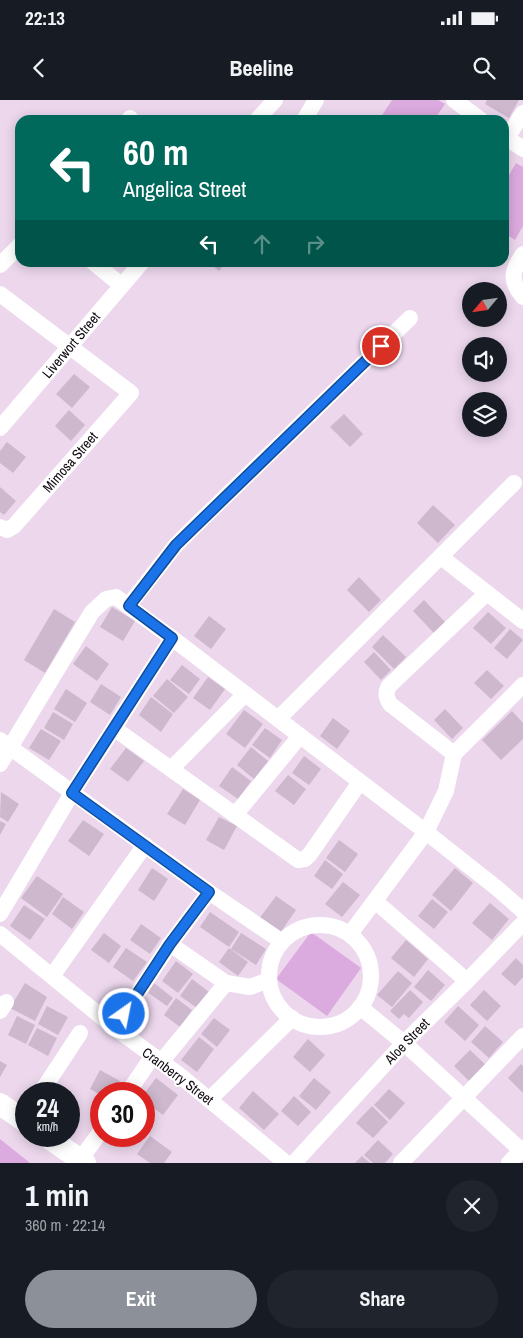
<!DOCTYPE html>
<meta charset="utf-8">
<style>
body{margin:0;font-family:"Archivo Narrow",sans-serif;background:#20242c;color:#f1f3f6;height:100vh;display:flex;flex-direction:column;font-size:19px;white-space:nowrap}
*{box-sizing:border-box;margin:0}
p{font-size:16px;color:#9ea1a6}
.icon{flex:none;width:28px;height:28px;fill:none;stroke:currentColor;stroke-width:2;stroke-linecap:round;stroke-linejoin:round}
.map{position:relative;height:1063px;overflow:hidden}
.drawer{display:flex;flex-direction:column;background:#171b24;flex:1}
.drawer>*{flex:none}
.top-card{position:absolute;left:15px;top:15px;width:494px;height:152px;border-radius:15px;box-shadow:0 2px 12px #0003;background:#00695c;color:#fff;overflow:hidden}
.needle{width:32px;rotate:241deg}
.fabs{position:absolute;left:462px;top:182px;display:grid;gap:10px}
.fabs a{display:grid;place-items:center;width:45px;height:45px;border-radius:50%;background:#171b24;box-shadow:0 2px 12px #0003;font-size:25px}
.speed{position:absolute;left:15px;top:982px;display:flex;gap:10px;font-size:25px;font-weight:700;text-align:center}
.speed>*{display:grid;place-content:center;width:65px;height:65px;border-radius:50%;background:#171b24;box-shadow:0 2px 12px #0003;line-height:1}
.speed small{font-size:12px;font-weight:400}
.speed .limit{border:8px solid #d22;background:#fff;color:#111}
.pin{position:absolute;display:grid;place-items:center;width:42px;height:42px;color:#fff;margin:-21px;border:2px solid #fff;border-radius:50%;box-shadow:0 1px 5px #0007}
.me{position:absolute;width:55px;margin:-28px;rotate:33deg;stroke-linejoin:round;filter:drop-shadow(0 0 4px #0008)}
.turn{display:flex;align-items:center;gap:18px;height:105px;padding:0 25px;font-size:22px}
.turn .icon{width:65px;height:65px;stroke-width:2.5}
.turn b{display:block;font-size:35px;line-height:42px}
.lanes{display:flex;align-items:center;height:48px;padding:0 25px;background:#0003;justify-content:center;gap:25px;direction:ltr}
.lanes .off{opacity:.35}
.round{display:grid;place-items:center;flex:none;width:52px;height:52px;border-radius:26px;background:#20242c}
.head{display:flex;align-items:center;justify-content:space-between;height:85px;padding:0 25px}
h1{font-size:30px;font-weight:700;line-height:38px}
.primary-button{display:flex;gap:10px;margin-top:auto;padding:10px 25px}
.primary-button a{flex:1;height:58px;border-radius:30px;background:#8c9099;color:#fff;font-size:20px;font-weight:700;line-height:58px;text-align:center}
.primary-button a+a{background:#20242c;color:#f1f3f6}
.status{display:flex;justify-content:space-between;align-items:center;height:35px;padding:0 25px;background:#171b24;direction:ltr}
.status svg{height:14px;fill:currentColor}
header{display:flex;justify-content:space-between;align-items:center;height:65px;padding:0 25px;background:#171b24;font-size:22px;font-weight:700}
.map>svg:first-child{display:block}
.green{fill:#dbaadf}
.building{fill:#cdb8ce}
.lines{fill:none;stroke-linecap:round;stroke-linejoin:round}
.street{stroke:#fff;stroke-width:16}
.secondary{stroke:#fff;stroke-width:22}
.route-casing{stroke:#114b97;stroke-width:12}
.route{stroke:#1a73e8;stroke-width:9}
.labels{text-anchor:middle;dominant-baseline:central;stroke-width:4;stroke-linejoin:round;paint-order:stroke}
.street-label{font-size:14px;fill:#100911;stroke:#fff}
</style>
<div class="status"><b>22:13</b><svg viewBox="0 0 49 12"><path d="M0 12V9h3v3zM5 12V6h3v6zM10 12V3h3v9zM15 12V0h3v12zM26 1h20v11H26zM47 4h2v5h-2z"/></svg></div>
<header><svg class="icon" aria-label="back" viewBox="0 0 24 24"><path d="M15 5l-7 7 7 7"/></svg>Beeline<svg class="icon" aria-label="search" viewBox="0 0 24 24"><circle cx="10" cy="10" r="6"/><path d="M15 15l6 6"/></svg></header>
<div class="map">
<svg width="523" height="1063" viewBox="0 0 523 1063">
<rect width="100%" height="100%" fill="#ecd7ed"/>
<g class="green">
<polygon points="392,0 438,0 445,4 434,20 379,20"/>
<polygon points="516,63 523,67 523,126 515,140 504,133 504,84"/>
<polygon points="311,832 361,868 327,916 276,879"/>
<polygon points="0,1039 30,1063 0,1063"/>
</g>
<g class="building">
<polygon points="487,0 519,0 509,18 485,4"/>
<polygon points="208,162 226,162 219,171"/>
<polygon points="74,274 90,287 72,308 56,294"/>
<polygon points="69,310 85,325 71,341 55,326"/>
<polygon points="344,314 363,334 350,347 330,327"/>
<polygon points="7,342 26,357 13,373 0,363 0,351"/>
<polygon points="0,387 16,401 4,415 0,412"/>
<polygon points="433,405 455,425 438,443 417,423"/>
<polygon points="359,477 381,500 369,512 347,490"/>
<polygon points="424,500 445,522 434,533 413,511"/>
<polygon points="112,507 135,521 123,541 100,527"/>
<polygon points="54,509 75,522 45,573 24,560"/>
<polygon points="488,512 506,528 491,544 473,528"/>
<polygon points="209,516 226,529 211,549 194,536"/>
<polygon points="510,529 523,540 507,559 494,548"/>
<polygon points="383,535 406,557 394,569 372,547"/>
<polygon points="86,546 109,564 97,581 73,564"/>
<polygon points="374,552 391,570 381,580 364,562"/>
<polygon points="182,565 200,579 189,594 170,580"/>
<polygon points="487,570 504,586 491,599 474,583"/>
<polygon points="208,577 225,589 210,610 193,598"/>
<polygon points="167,579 188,597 174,613 153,596"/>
<polygon points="101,584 121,597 110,615 90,602"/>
<polygon points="66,589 87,603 75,622 54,609"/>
<polygon points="151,597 173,614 161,632 139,615"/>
<polygon points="445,609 463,628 452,639 434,620"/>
<polygon points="244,610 263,624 245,648 226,634"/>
<polygon points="512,611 523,623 523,639 501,660 482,640"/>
<polygon points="53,612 73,624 64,640 44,628"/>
<polygon points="333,618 350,631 337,649 320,636"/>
<polygon points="265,628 282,640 270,658 252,645"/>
<polygon points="41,629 61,641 49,660 29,648"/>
<polygon points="251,647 268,661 254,679 237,665"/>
<polygon points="126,648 144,661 128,682 110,669"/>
<polygon points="304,656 321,669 309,685 292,673"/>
<polygon points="232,667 251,681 238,699 219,686"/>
<polygon points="288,675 306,689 294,705 275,691"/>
<polygon points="183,689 200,700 185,725 167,714"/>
<polygon points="1,692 19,704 8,722 0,717"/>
<polygon points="219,717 237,726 224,750 206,740"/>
<polygon points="83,720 104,734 89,756 68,741"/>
<polygon points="0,721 6,724 0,735"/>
<polygon points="339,740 358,754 345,772 326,758"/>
<polygon points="325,760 343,774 332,789 314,776"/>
<polygon points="152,768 168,779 154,801 138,790"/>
<polygon points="455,768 473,783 451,811 432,795"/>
<polygon points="37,776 63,794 47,817 21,798"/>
<polygon points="343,782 360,795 342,817 325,804"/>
<polygon points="276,796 296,810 280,833 259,819"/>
<polygon points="63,797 84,812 72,829 52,814"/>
<polygon points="432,799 448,812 434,829 418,816"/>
<polygon points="490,803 509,819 492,840 472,823"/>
<polygon points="24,805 45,819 30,840 10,826"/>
<polygon points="210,812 239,832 229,847 200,827"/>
<polygon points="141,824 161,838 150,854 130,840"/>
<polygon points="104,833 121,846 109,863 91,850"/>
<polygon points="241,833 266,849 256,865 231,849"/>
<polygon points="406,840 428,859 414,877 391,858"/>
<polygon points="126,848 147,862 133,881 113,867"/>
<polygon points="229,848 248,862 238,876 219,862"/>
<polygon points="516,858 523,865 523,877 515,886 501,874"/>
<polygon points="176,861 193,874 178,893 162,881"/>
<polygon points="428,870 445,885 431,901 414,887"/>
<polygon points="398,871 412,883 392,907 377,895"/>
<polygon points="192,879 209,892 197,908 180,896"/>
<polygon points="25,883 47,897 35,921 10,908"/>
<polygon points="154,883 173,898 167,906 147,892"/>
<polygon points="410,890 423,902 409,918 404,914 399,919 390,911"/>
<polygon points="484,890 501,906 487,921 470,905"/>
<polygon points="176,898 192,910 180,927 164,915"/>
<polygon points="47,906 68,917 58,935 38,924"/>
<polygon points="458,906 479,925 465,941 444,922"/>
<polygon points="17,916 35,925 26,944 8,935"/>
<polygon points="214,918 230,930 217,947 201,934"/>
<polygon points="485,926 503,942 489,958 471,942"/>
<polygon points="37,928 57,938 48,956 28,945"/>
<polygon points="199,937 214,949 197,972 181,960"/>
<polygon points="308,939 325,955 310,972 293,957"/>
<polygon points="470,950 486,965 470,982 454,966"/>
<polygon points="0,961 7,965 0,977"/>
<polygon points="521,964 523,966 523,993 508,978"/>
<polygon points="100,970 120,981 113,994 101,994 101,995 90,989"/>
<polygon points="156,978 178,995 163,1015 144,1000 144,994"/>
<polygon points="314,978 331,992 316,1010 299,996"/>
<polygon points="389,989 405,1003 390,1020 374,1005"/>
<polygon points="253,991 279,1014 264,1030 239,1008"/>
<polygon points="294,996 311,1012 298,1026 281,1011"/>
<polygon points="372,1006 388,1022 373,1038 356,1023"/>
<polygon points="150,1036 172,1052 164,1063 150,1063 137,1054"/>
<polygon points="378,1040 393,1054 385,1063 373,1063 364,1055"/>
<polygon points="362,1056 370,1063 355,1063"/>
</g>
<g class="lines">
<g class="street">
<polyline points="454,0 481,20"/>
<polyline points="129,20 130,18"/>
<polyline points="257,20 275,0"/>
<polyline points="304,20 316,0"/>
<polyline points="504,36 523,49"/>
<polyline points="507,38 523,13"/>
<path d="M523 154C512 170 509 181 523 197"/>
<polyline points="93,162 121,185"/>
<polyline points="0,165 20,145"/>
<polyline points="0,194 131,293 14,426 7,430 0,427"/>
<polyline points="0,328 142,162"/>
<polyline points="441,457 523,521"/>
<polyline points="129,505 176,445 195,426 410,218"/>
<polyline points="278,619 514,383"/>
<polyline points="115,629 298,760 305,759 310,754 360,682"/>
<polyline points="0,640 209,792 281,841"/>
<path d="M454 654 390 604C386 597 385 593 389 586L487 493"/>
<polyline points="0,664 92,512 106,499 116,497 172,538 426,732 498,789 523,811"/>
<polyline points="171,669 245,594"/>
<polyline points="235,715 300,636"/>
<polyline points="375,801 467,881"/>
<polyline points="0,814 72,693 172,538"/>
<circle cx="320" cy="876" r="51"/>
<polyline points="0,834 115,928 178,974 286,1063"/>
<polyline points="350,834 426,732 446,691 454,654 523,585"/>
<polyline points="52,876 145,745"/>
<polyline points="226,883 250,887 269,880"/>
<polyline points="360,907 404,943 523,1052"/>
<polyline points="0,911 6,902"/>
<polyline points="115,928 170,844 209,792"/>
<polyline points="161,962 226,883 170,844"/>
<polyline points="40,994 80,933"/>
<polyline points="127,994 152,957"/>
<polyline points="209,1000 292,918"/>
<polyline points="78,1063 101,1031"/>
<polyline points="294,1063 404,943 467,881 523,823"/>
<polyline points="401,1063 523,936"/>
<polyline points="509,1063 523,1048"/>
</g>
<g class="secondary">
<polyline points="0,1004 26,1022"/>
<polyline points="46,1036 85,1063"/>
</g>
</g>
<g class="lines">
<defs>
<polyline id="route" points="124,914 170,844 209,792 72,693 172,538 129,506 176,445 381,246"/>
</defs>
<use href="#route" class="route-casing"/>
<use href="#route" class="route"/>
</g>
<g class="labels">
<g class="street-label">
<text transform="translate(71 245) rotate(-50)">Liverwort Street</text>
<text transform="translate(70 362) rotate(-49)">Mimosa Street</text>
<text transform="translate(407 941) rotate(-46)">Aloe Street</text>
<text transform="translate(178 976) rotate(37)">Cranberry Street</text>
</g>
</g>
</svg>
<div class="fabs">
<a><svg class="needle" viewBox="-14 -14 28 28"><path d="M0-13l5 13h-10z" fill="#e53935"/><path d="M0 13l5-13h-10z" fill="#9ea1a6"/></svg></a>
<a><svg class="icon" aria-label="sound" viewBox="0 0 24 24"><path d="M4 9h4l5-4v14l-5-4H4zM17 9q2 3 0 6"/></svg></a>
<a><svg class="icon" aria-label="layers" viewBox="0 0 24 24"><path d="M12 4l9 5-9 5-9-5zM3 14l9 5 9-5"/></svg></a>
</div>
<div class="speed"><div>24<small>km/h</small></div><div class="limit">30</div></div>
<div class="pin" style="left:381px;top:246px;background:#d93025"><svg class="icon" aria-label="arrive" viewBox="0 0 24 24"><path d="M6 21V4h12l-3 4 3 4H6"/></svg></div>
<svg class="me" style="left:124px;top:914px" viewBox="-20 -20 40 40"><circle r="17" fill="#1a73e8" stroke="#fff" stroke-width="3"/><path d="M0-11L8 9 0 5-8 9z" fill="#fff"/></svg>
<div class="top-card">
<div class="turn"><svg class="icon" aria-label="left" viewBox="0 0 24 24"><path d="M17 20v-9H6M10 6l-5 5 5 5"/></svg><div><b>60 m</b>Angelica Street</div></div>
<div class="lanes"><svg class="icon" aria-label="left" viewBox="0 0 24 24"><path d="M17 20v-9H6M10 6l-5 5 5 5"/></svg><svg class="icon off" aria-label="ahead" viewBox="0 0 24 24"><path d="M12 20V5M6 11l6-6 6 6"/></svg><svg class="icon off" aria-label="right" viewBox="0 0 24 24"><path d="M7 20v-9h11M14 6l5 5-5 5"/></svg></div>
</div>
</div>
<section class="drawer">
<div class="head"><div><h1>1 min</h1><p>360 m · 22:14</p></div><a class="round"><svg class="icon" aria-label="close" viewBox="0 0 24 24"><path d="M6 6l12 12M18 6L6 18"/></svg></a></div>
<div class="primary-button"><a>Exit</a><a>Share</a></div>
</section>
